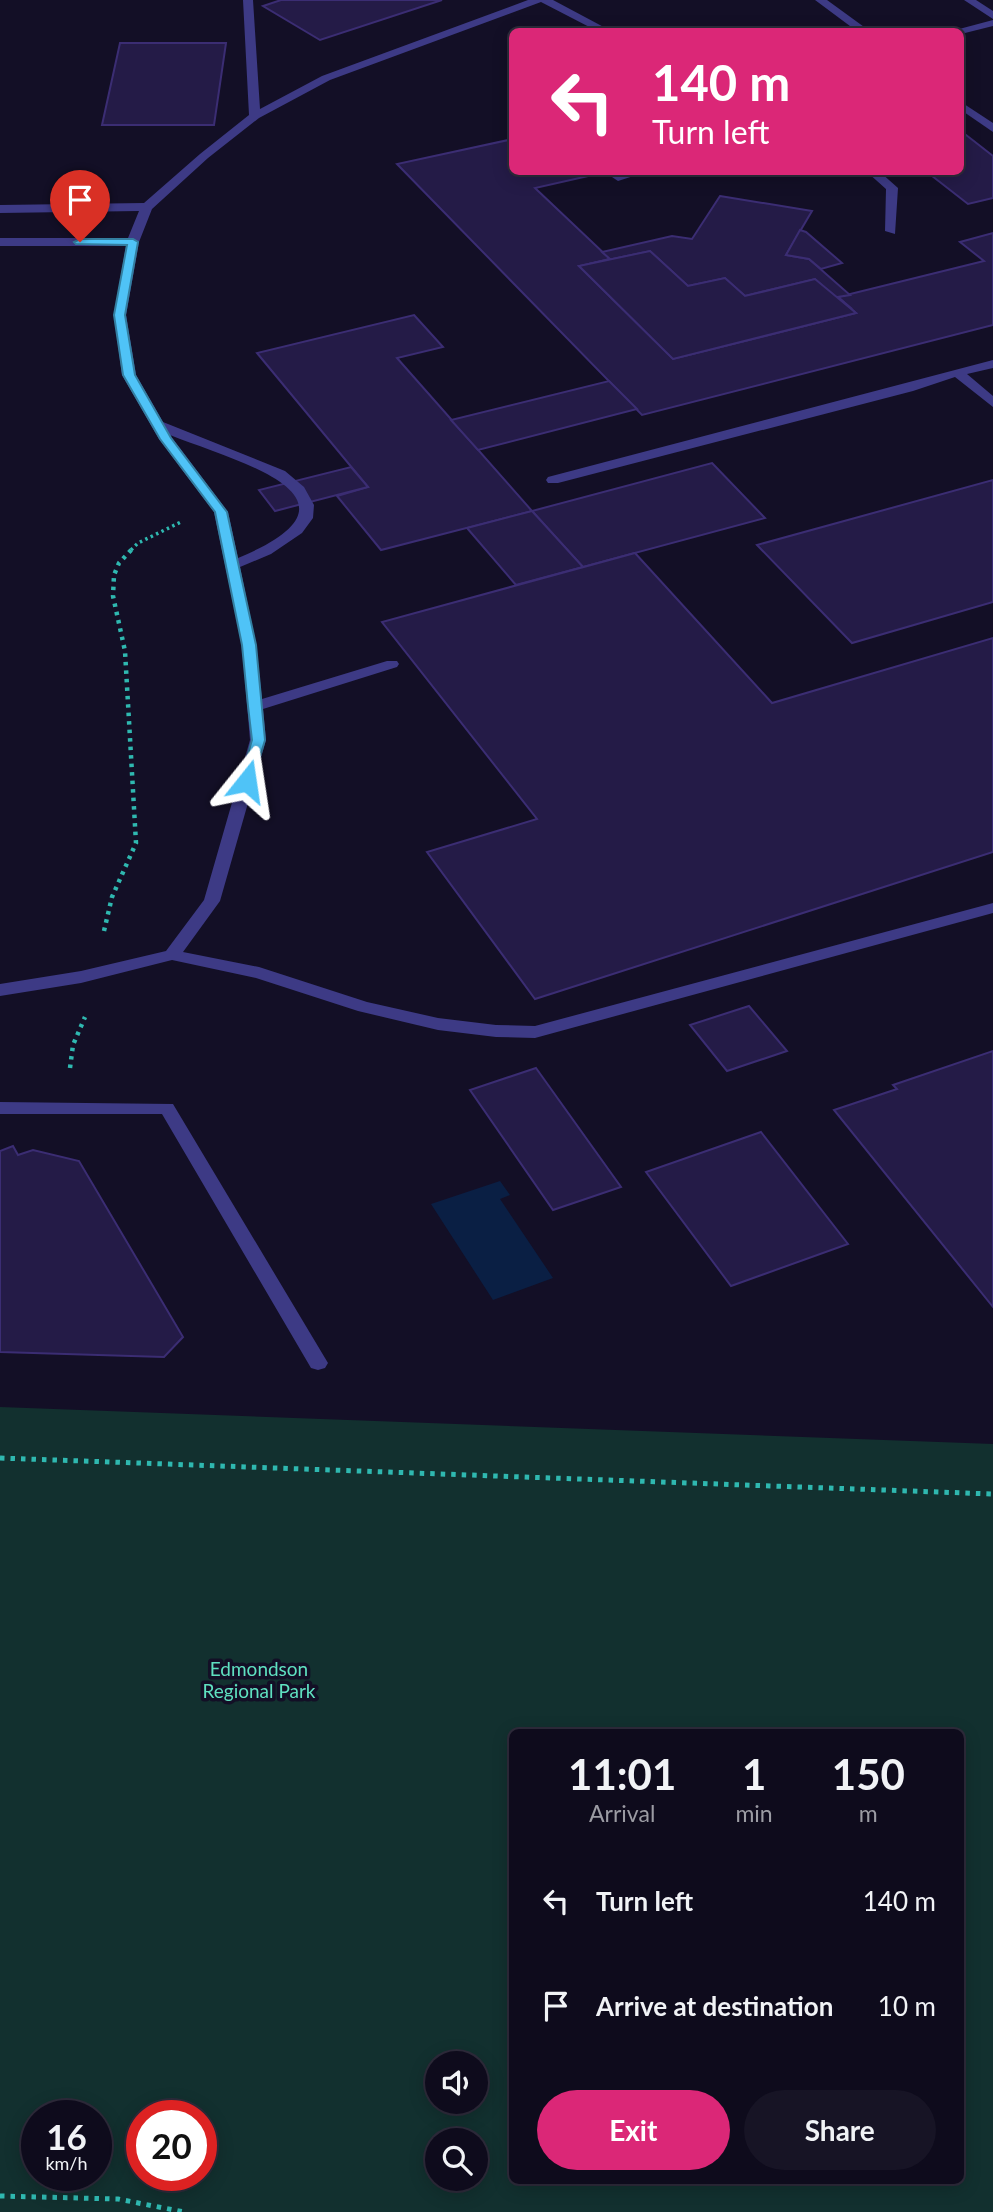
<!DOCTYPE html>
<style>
body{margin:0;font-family:Lato,sans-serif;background:#171425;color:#f1f3f6;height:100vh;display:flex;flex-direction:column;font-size:26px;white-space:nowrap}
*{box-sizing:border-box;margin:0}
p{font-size:23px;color:#9b9ba3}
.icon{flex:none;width:38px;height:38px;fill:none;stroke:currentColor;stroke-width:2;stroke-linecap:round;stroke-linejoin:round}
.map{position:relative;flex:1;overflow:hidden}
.drawer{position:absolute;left:509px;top:1729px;width:455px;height:455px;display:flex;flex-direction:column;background:#0e0b1c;border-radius:10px;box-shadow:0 4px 18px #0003,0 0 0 2px #2e2b3b}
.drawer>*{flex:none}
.hud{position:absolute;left:509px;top:28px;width:455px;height:147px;border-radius:10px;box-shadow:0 4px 18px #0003,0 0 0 2px #2e2b3b;background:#db2777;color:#fff;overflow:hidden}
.tools{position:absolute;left:425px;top:2051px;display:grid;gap:14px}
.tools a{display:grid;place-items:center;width:63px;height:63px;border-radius:50%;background:#0e0b1c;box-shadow:0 4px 18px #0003,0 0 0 2px #2e2b3b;font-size:35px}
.speed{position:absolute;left:21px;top:2100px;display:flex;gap:14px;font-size:35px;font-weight:700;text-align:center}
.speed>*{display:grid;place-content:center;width:91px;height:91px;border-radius:50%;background:#0e0b1c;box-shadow:0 4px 18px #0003,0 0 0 2px #2e2b3b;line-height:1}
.speed small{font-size:18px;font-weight:400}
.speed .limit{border:10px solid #d22;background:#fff;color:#111}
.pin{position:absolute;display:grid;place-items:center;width:60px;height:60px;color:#fff;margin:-72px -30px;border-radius:50% 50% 50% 0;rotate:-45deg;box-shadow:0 0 7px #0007}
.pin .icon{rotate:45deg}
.me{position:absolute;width:77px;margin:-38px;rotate:15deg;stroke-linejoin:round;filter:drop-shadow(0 0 5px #0008)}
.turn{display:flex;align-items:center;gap:24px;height:147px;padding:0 28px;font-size:32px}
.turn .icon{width:91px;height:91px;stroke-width:2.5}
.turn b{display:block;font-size:49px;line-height:60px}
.eta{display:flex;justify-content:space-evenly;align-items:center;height:119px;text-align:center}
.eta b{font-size:42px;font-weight:700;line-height:49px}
.action{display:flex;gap:14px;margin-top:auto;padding:14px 28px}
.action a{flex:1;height:80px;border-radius:42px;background:#db2777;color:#fff;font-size:28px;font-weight:700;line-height:80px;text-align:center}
.action a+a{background:#171425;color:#f1f3f6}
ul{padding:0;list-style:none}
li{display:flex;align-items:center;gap:21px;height:105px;padding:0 28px}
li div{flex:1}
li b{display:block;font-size:26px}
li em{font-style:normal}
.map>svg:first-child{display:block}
.green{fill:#12302f;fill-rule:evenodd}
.water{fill:#0a1f44}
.building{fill:#241b47;stroke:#3b2d73;stroke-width:2}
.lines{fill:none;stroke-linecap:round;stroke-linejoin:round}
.path-far2{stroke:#2fb8b0;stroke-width:3.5;stroke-dasharray:2.5 3.5;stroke-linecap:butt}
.path-far1{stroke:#2fb8b0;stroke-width:4.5;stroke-dasharray:3.5 5;stroke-linecap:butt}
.path{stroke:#2fb8b0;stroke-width:5;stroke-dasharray:4.5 6;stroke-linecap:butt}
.minor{fill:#3d3a85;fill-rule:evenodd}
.route{fill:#4fc3f7;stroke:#337fa1;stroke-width:2}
.labels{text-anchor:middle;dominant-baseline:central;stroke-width:7;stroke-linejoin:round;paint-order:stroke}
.park-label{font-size:19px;fill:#5fe0c0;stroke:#130f26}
</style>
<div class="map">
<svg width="993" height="2212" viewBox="0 0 993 2212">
<rect width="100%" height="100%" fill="#130f26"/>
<path class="green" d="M0 1407 993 1444V2212H0ZM513 1732H961V2180H513ZM438 2063H476V2102H438ZM37 2116H96V2175H37ZM142 2116H201V2175H142ZM438 2140H476V2179H438Z"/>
<polygon class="water" points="500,1181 510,1195 500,1199 553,1278 493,1300 431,1204"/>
<g class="building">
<polygon points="281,0 442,0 320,40 263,6"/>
<polygon points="120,43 226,43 214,125 102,125"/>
<polygon points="961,131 993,156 993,198 968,204 927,172 961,172"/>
<polygon points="513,139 513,172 606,172 535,188 610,259 579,266 673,359 856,313 838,297 984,261 960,242 993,233 993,325 642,415 397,164"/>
<polygon points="720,196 812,211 786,255 809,259 850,295 838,297 851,308 848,309 815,279 745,296 725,278 688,286 650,251 589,264 610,259 602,252 672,236 692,239"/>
<polygon points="800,230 806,232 842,263 821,269 809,259 786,255"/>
<polygon points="650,251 688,286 725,278 745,296 815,279 856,313 673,359 579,266"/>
<polygon points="414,315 443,347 397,358 532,511 381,550 337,496 368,487 257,353"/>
<polygon points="609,381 637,409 478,450 451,420"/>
<polygon points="712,463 765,518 583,567 532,511"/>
<polygon points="351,467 368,487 275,511 259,490"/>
<polygon points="993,480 993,602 852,643 757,545"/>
<polygon points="532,511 583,567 516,585 467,528"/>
<polygon points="635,553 772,703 993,638 993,852 535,999 427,852 537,819 382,622"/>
<polygon points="749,1006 787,1051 727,1071 690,1025"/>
<polygon points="993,1051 993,1307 834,1110 897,1089 893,1085"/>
<polygon points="536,1068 621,1187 553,1210 470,1090"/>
<polygon points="761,1132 848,1244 731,1286 646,1172"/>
<polygon points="13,1146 18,1155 33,1150 79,1161 183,1337 164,1357 0,1352 0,1151"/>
</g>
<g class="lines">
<polyline class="path-far2" points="131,550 138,543 181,522"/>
<g class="path-far1">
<polyline points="104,931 112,897 136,843 125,651 113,596 114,575 119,563 133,548"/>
<polyline points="70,1068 73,1045 85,1017"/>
</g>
<g class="path">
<polyline points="0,1458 993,1494"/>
<polyline points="0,2196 118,2199 184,2212"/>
</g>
<g class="minor">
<path d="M243 0H253L260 109 322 76 528 0H553L613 32H599L541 2 330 80 259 118 208 158 152 209 139 242 126 315 136 375 163 422 285 471 304 487 314 505 313 518 302 533 271 554 240 567 256 645 262 699 387 661H397L399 664 397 667 263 709 266 740 220 901 183 952 259 967 367 1002 438 1018 496 1025 535 1026 993 903V913L535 1038 496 1037 438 1030 358 1011 256 978 172 960 81 983 0 996V984L81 971 166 951 204 900 250 740 242 645 214 512 159 439 122 375 114 315 126 246H0V238H128L139 211 0 213V205L144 203 200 154 249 115ZM170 435C235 461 382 498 238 558L228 512Z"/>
<polygon points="815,0 827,0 871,32 858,32"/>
<polygon points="964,0 976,0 993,11 993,19"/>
<polygon points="993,20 993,26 961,34 948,32"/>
<polygon points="961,102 993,123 993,132 961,110"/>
<polygon points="627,172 646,172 618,181 612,177"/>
<polygon points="867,172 880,172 898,188 895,234 885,231 886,189"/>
<polygon points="993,360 993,368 967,374 993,396 993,407 955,377 913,391 558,483 548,483 546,480 548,477"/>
<polygon points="0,1102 173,1104 325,1358 328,1363 325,1368 318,1370 311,1368 162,1114 0,1114"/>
</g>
</g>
<polygon class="route" points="80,239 133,239 138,242 125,315 135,375 171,438 227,512 256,645 265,740 252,784 242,784 240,781 252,740 248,706 242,645 215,512 160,439 123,375 114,315 127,245 76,244 74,242"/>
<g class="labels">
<g class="park-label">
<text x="259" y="1668">Edmondson<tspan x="259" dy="22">Regional Park</tspan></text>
</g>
</g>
</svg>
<div class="tools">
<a><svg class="icon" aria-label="sound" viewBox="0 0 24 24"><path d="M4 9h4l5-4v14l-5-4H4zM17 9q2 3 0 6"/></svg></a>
<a><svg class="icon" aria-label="search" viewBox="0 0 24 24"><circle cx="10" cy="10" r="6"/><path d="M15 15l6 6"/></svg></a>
</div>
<div class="speed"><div>16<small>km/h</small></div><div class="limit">20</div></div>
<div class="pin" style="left:80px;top:242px;background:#d93025"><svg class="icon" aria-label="arrive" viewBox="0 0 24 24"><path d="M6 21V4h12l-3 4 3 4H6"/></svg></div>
<svg class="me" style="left:247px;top:781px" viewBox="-20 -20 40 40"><path d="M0-17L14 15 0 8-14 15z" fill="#4fc3f7" stroke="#fff" stroke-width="4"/></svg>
<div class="hud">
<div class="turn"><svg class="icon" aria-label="left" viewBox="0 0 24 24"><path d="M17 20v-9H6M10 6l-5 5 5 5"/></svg><div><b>140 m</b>Turn left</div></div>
</div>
<section class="drawer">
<div class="eta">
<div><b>11:01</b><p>Arrival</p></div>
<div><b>1</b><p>min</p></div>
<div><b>150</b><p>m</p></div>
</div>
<ul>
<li><svg class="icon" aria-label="left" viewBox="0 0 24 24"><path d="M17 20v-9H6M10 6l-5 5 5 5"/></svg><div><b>Turn left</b></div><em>140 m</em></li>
<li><svg class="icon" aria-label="arrive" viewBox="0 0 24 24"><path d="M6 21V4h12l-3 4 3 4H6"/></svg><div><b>Arrive at destination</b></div><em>10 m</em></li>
</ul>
<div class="action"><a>Exit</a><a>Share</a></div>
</section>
</div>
